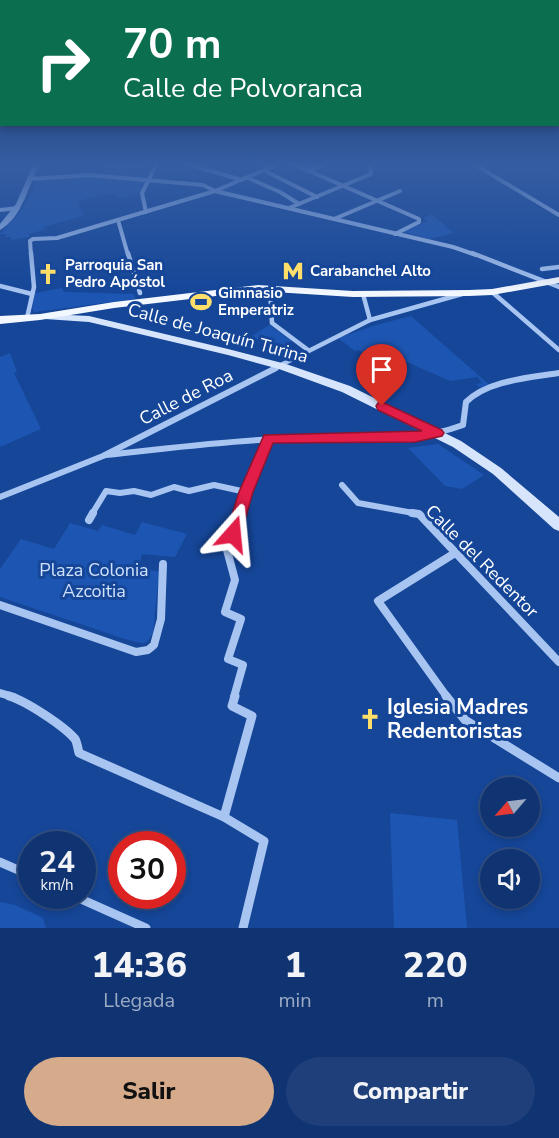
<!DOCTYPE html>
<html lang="es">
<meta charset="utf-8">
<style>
body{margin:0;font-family:"Nunito Sans",sans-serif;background:#1e3f7a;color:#f1f3f6;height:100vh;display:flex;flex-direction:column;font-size:22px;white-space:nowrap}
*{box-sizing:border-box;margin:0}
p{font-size:20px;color:#9caac4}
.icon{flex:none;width:33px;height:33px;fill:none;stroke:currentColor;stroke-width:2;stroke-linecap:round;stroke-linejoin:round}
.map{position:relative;height:928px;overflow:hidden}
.details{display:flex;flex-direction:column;background:#103472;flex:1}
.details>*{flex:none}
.guide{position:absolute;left:0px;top:0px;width:560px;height:126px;box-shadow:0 3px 9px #0003,0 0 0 2px #304f84;background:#0b6e4f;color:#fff;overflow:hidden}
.needle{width:39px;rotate:242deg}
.tools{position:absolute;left:480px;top:777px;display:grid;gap:12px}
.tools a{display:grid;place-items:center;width:60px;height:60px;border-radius:50%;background:#103472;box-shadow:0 3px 9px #0003,0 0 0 2px #304f84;font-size:30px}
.speed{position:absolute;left:18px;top:831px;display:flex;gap:12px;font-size:30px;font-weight:700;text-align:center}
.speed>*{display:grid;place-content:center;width:78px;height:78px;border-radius:50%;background:#103472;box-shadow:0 3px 9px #0003,0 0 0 2px #304f84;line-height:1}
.speed small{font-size:15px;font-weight:400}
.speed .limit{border:9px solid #d22;background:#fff;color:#111}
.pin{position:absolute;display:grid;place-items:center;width:51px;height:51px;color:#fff;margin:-62px -26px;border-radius:50% 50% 50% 0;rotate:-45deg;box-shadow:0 0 6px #0007}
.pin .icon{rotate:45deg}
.me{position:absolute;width:66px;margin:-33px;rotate:18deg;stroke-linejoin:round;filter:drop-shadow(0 0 4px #0008)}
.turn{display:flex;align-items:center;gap:21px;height:126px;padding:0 24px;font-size:27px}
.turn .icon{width:78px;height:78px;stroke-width:2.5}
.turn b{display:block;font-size:42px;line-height:51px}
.eta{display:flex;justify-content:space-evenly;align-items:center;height:102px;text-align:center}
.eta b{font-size:36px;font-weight:800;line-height:42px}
.action{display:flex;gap:12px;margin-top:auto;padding:12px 24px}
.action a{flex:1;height:69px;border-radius:36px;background:#d6ab8b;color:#111;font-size:24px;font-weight:800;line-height:69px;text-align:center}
.action a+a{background:#1e3f7a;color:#f1f3f6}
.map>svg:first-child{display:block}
.green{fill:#1d56b2}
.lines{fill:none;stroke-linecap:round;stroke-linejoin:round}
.minor-far4{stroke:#a8c5f2;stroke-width:4}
.minor-far3{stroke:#a8c5f2;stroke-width:4.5}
.minor-far2{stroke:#a8c5f2;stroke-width:6}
.minor-far1{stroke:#a8c5f2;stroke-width:8}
.minor{stroke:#a8c5f2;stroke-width:9}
.tertiary{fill:#a8c5f2;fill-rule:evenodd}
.secondary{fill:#d7e5fc;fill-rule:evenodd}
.primary{fill:#f3f7ff;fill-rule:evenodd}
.route{fill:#e11d48;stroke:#92132f;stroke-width:1.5}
.labels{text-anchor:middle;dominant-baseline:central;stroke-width:6;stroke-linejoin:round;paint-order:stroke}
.far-poi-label{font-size:15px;font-weight:bold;fill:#fff;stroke:#154698;text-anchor:start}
.street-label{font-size:18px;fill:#fff;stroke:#154698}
.park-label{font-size:18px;fill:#d0e1fc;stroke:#154698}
.near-poi-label{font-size:21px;font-weight:bold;fill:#fff;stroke:#154698;text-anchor:start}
</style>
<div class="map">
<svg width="559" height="928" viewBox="0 0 559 928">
<rect width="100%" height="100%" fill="#154698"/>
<g class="green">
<path d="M107 163H152L144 178 139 195 119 198 113 193 77 201 84 216 43 227 44 230 29 234 30 237 11 240V237H5L7 234H0C17 216 30 202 38 178L101 176Z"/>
<polygon points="431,214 454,233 429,239 403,232 427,221 424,218"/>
<polygon points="62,288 64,292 134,294 135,299 34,312 32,308 35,293"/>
<polygon points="411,316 493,388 481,388 476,384 482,383 478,377 450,381 391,355 382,364 358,350 355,351 338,338 376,325"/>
<polygon points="269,325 292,341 281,347 250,337"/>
<polygon points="10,353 17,372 14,373 41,429 0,447 0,357"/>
<polygon points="438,444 484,475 462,489 445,486 408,448"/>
<polygon points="142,522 187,534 175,557 142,554 139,567 159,572 153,633 147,642 141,643 125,639 0,597 0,569 21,539 54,549 70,523 98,531 102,525 135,535"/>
<polygon points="390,813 457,820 467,928 394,928"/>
<polygon points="0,902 15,905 43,918 46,928 0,928"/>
</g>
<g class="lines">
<g class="minor-far4">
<polyline points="184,163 242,180"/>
<polyline points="262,163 273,167"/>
<polyline points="291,163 419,219 419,222 395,234"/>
<polyline points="472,163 559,215"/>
<polyline points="265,171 317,197"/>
<polyline points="308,171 329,163"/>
<polyline points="248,178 280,192 299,204"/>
<polyline points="29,179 89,175 203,185 215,191 453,247 476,255"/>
<polyline points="289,208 371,174 370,163"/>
<polyline points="0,210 18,208"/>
<polyline points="146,212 142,193 157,163"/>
<polyline points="334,219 400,191"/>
<polyline points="118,220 128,255"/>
<polyline points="31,255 30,241 33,239 57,238 215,191 280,163"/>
</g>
<g class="minor-far3">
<polyline points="128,253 140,293"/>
<polyline points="472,253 559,287"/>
<polyline points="542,269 559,267"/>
<polyline points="0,286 32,294"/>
<polyline points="270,289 272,323 308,350"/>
<polyline points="492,292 559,350"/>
<polyline points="363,294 370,320"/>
<polyline points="27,318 34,287 31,253"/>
<polyline points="273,369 370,320 462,294"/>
</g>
<g class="minor-far2">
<path d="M106 455C164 449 222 441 280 439 341 436 405 447 463 425L466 402C489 380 529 378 559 373"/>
<polyline points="342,485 358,503 419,514"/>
<polyline points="0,497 103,456 276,368"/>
<polyline points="92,514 106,491 120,493 134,491 151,495 174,487 189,491 214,485 246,492"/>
<polyline points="239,514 268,438"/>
</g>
<g class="minor-far1">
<polyline points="412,513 419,514 559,662"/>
<polyline points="89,520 93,513"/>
<polyline points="0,605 136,652 148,650 154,645 161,619 163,564"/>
<polyline points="0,693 14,697"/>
<polyline points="234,697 243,665 228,659 241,619 225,612 235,580 227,550 239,513"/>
<polyline points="447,697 378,601 455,553"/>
</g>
<g class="minor">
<path d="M9 696C26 701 64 726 75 739 77 742 78 749 79 753L224 817"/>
<polyline points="235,696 232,706 252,716 224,817 264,841 243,928"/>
<polyline points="446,696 465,720 559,778"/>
<polyline points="0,862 32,876"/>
<polyline points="74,896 146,928"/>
</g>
<path class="tertiary" d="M34 163H40C28 185 23 217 0 230V224L16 204Z"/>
<polygon class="secondary" points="48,314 89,316 228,349 286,364 350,386 461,441 501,468 559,517 559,531 554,529 493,474 453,447 342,392 279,369 228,355 89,322 45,319 43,317"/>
<polygon class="primary" points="559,277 559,283 492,295 469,296 353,297 258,291 114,308 40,320 0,324 0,316 40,314 114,302 258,285 353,291 469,290 492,289"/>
</g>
<linearGradient id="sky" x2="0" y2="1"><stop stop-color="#0c2654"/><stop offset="0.56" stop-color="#355da2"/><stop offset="1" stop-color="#355da2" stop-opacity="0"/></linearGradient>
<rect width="559" height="293" fill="url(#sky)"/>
<polygon class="route" points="382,402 442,430 444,433 442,436 415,442 273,443 253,492 241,534 238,538 233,540 228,538 226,534 239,492 264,435 422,431 378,410 376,406 378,403"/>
<defs>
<symbol id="metro-bare" viewBox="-9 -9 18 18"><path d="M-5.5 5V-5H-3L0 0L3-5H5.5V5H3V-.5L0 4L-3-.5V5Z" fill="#ffde69" stroke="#154698" stroke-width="2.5" paint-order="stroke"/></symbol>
<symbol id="church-bare" viewBox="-9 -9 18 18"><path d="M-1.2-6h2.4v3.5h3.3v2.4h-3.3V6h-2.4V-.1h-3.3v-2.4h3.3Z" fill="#ffde69" stroke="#154698" stroke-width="2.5" paint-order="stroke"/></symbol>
<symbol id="stadium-bare" viewBox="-9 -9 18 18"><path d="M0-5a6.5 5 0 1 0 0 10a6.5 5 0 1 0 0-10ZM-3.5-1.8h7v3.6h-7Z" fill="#ffde69" stroke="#154698" stroke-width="2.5" paint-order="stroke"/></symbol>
</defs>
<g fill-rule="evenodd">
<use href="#metro-bare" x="278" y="256" width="30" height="30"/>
<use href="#church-bare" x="33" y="259" width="30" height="30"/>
<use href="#stadium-bare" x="186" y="287" width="30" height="30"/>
<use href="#church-bare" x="355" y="704" width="30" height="30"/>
</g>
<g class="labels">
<g class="far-poi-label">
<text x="65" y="265">Parroquia San<tspan x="65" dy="17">Pedro Apóstol</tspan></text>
<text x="310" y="271">Carabanchel Alto</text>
<text x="218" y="293">Gimnasio<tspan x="218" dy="17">Emperatriz</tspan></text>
</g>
<g class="street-label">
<text transform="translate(218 333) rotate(15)">Calle de Joaquín Turina</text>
<text transform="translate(186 397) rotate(-27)">Calle de Roa</text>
<text transform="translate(482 561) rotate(45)">Calle del Redentor</text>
</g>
<g class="park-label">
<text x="94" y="570">Plaza Colonia<tspan x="94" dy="21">Azcoitia</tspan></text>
</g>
<g class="near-poi-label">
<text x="387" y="707">Iglesia Madres<tspan x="387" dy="24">Redentoristas</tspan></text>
</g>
</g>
</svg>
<div class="tools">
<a><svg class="needle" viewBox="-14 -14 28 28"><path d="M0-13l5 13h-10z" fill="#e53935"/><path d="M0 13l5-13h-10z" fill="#9caac4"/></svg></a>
<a><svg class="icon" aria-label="sound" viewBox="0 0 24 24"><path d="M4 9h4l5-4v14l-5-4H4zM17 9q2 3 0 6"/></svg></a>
</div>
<div class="speed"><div>24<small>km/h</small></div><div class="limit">30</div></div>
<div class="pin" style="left:382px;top:406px;background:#d93025"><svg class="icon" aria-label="arrive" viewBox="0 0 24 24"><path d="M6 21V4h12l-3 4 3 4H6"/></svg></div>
<svg class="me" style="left:233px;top:534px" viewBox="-20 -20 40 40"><path d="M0-17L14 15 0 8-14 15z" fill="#e11d48" stroke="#fff" stroke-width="4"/></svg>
<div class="guide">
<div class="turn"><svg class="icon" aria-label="right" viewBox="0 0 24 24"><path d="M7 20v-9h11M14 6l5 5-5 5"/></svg><div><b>70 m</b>Calle de Polvoranca</div></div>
</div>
</div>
<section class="details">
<div class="eta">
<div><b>14:36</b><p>Llegada</p></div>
<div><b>1</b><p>min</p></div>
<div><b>220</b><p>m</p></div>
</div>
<div class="action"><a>Salir</a><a>Compartir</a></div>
</section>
